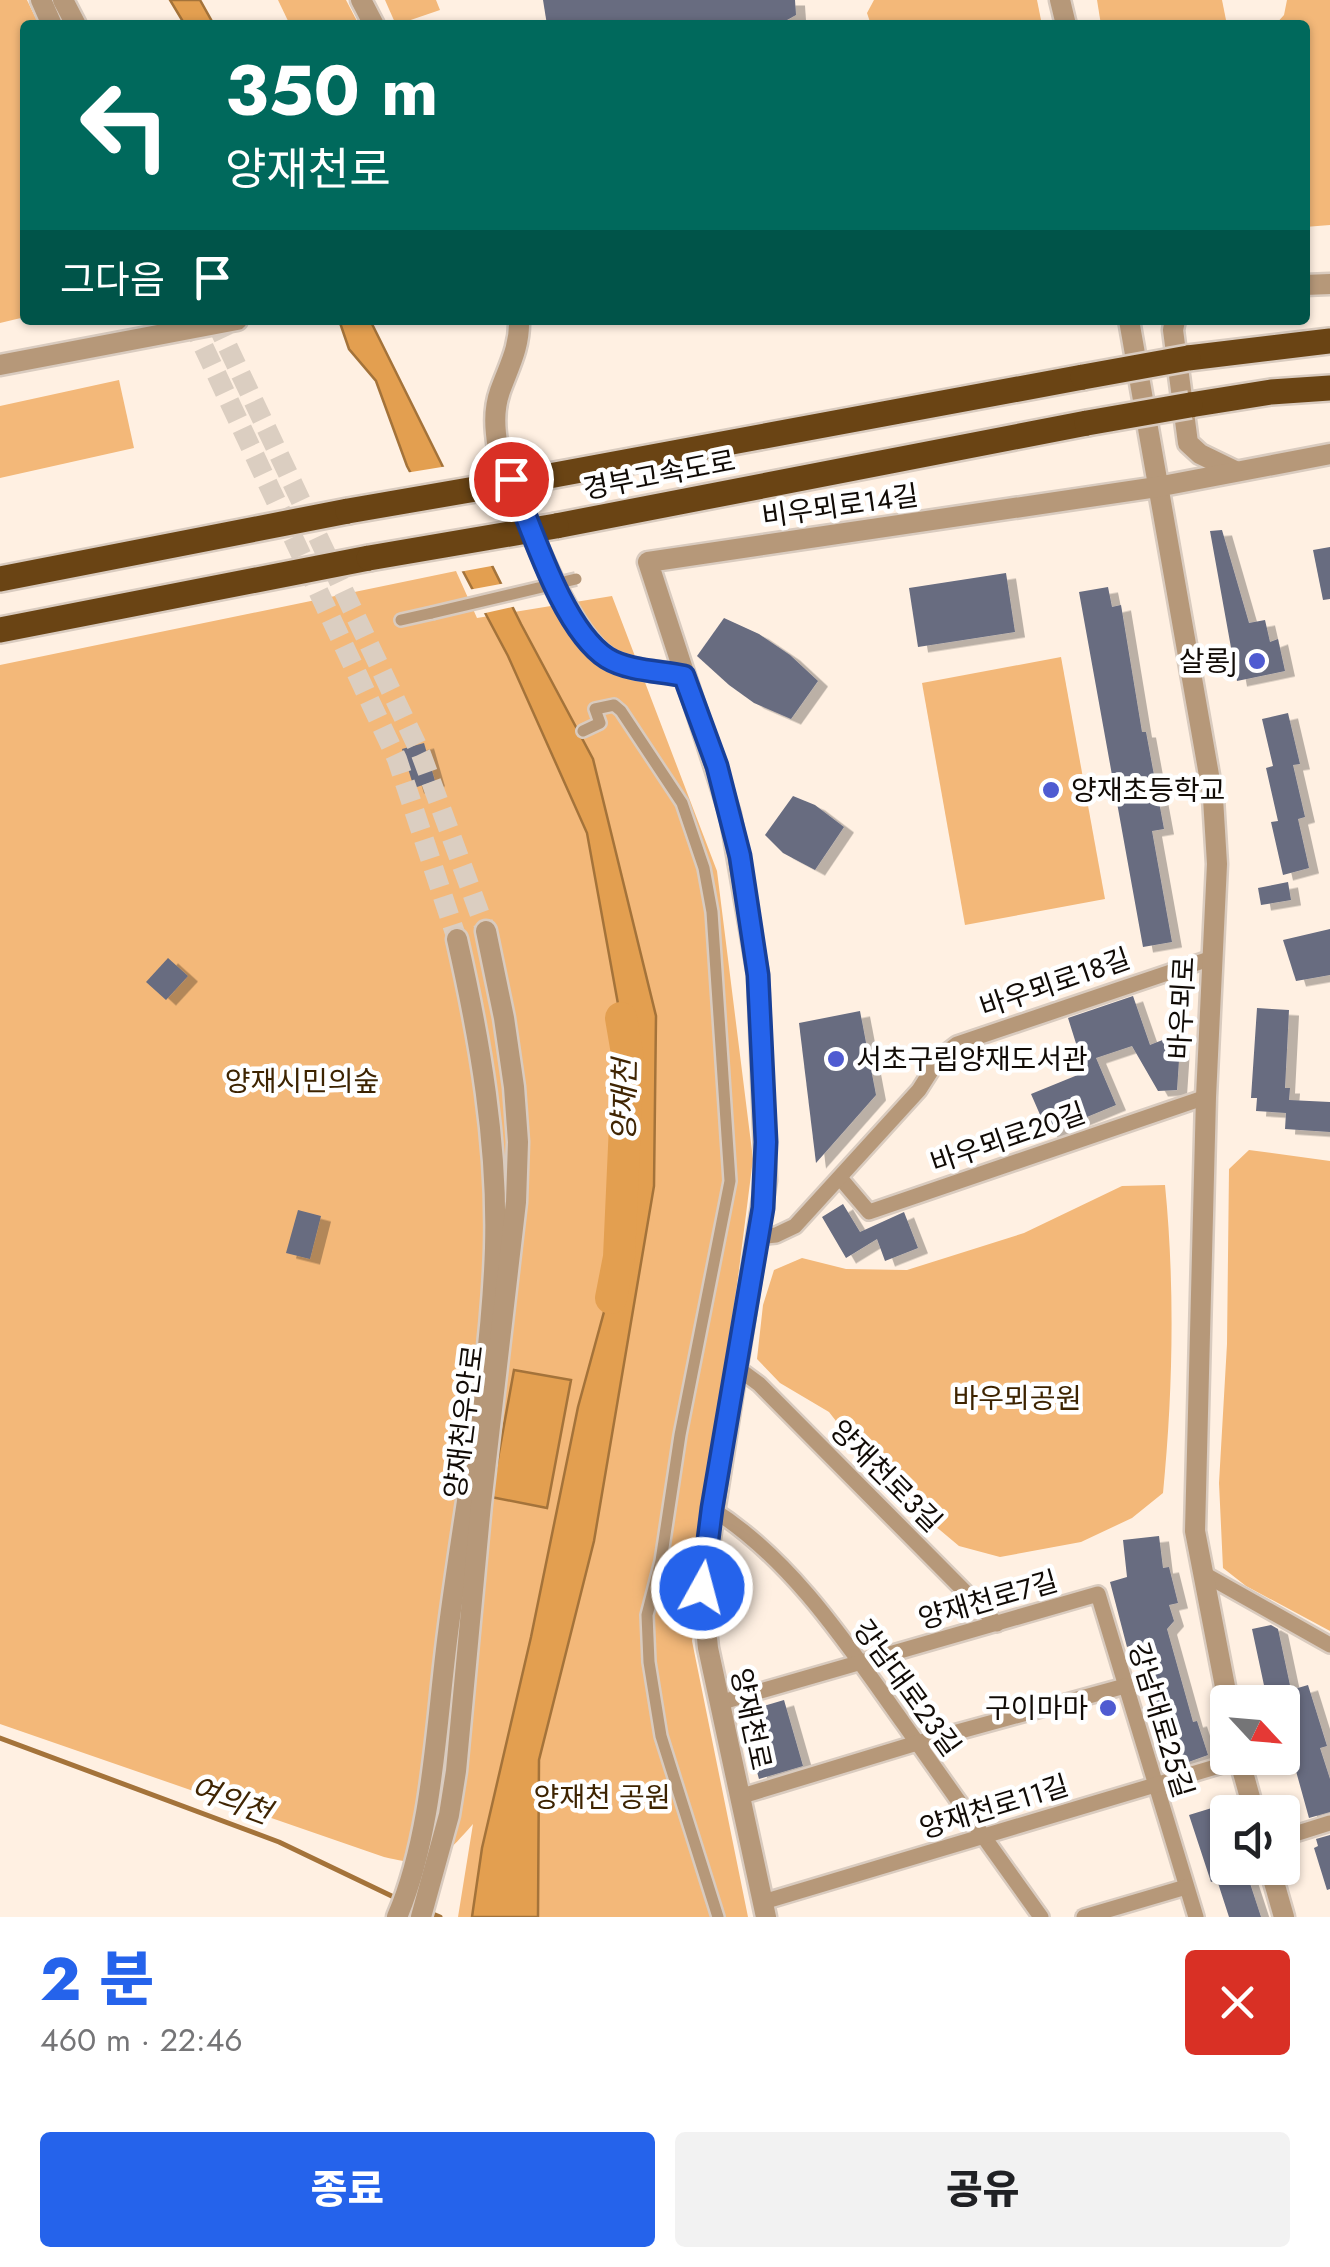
<!DOCTYPE html>
<html lang="ko">
<meta charset="utf-8">
<style>
body{margin:0;font-family:Jost,"Noto Sans KR",sans-serif;background:#f2f2f2;color:#202124;height:100vh;display:flex;flex-direction:column;font-size:38px;white-space:nowrap}
*{box-sizing:border-box;margin:0}
p{font-size:32px;color:#757577}
.icon{flex:none;width:55px;height:55px;fill:none;stroke:currentColor;stroke-width:2;stroke-linecap:round;stroke-linejoin:round}
.map{position:relative;height:1917px;overflow:hidden}
.drawer{display:flex;flex-direction:column;background:#fff;flex:1}
.drawer>*{flex:none}
.hud{position:absolute;left:20px;top:20px;width:1290px;height:305px;border-radius:10px;box-shadow:0 2px 8px #0004;background:#00695c;color:#fff;overflow:hidden}
.needle{width:65px;rotate:116deg}
.buttons{position:absolute;left:1210px;top:1685px;display:grid;gap:20px}
.buttons a{display:grid;place-items:center;width:90px;height:90px;border-radius:10px;background:#fff;box-shadow:0 2px 8px #0004;font-size:50px}
.pin{position:absolute;display:grid;place-items:center;width:85px;height:85px;color:#fff;margin:-42px;border:5px solid #fff;border-radius:50%;box-shadow:0 2px 10px #0007}
.me{position:absolute;width:110px;margin:-55px;rotate:7deg;stroke-linejoin:round;filter:drop-shadow(0 0 8px #0008)}
.turn{display:flex;align-items:center;gap:35px;height:210px;padding:0 40px;font-size:45px}
.turn .icon{width:130px;height:130px;stroke-width:2.5}
.turn b{display:block;font-size:70px;line-height:85px}
.then{display:flex;align-items:center;height:95px;padding:0 40px;background:#0003;gap:20px;font-size:38px}
.round{display:grid;place-items:center;flex:none;width:105px;height:105px;border-radius:10px;background:#f2f2f2}
.head{display:flex;align-items:center;justify-content:space-between;height:170px;padding:0 40px}
h1{font-size:60px;font-weight:800;line-height:75px;color:#2563eb}
.action{display:flex;gap:20px;margin-top:auto;padding:20px 40px}
.action a{flex:1;height:115px;border-radius:10px;background:#2563eb;color:#fff;font-size:40px;font-weight:800;line-height:115px;text-align:center}
.action a+a{background:#f2f2f2;color:#202124}
.map>svg:first-child{display:block}
.green{fill:#f3b879}
.water{fill:#e39f50;stroke:#a4733a;stroke-width:2.5}
.pier{fill:#fff0e2}
.lines{fill:none;stroke-linecap:round;stroke-linejoin:round}
.stream{stroke:#a4733a;stroke-width:5}
.river{stroke:#e39f50;stroke-width:32}
.building{fill:#676c80;filter:url(#shadow)}
.tertiary-tunnel{stroke:#dbcec1;stroke-width:20;stroke-dasharray:20 10;stroke-linecap:butt}
.pedestrian-casing{stroke:#d9cbbf;stroke-width:16}
.minor-casing{stroke:#d9cbbf;stroke-width:20}
.tertiary-casing{stroke:#d9cbbf;stroke-width:25}
.trunk-casing{stroke:#d9cbbf;stroke-width:30}
.pedestrian{stroke:#b69879;stroke-width:11}
.minor{stroke:#b69879;stroke-width:15}
.tertiary{stroke:#b69879;stroke-width:20}
.trunk{stroke:#6a4414;stroke-width:25}
.pedestrian-bridge-casing{stroke:#d9cbbf;stroke-width:16;stroke-linecap:butt}
.trunk-bridge-casing{stroke:#d9cbbf;stroke-width:30;stroke-linecap:butt}
.pedestrian-bridge{stroke:#b69879;stroke-width:11}
.trunk-bridge{stroke:#6a4414;stroke-width:25}
.route-casing{stroke:#184099;stroke-width:25}
.route{stroke:#2563eb;stroke-width:18}
.poi-dot{fill:#4f5bd1;stroke:#fff;stroke-width:4}
.labels{text-anchor:middle;dominant-baseline:central;stroke-width:9;stroke-linejoin:round;paint-order:stroke}
.street-label{font-size:28px;fill:#110b06;stroke:#fff}
.poi-label{font-size:28px;fill:#110b06;stroke:#fff;text-anchor:end}
.park-label{font-size:28px;fill:#3d2300;stroke:#fff}
.water-label{font-size:30px;font-style:italic;fill:#402503;stroke:#fff}
</style>
<div class="map">
<svg width="1330" height="1917" viewBox="0 0 1330 1917">
<defs>
<filter id="shadow"><feDropShadow dx="10" dy="5.5" stdDeviation="0" flood-color="#0004"/></filter>
</defs>
<rect width="100%" height="100%" fill="#fff0e2"/>
<g class="green">
<polygon points="0,0 27,0 39,25 25,25 25,317 0,323"/>
<polygon points="278,0 346,0 359,25 290,25"/>
<polygon points="385,0 436,0 440,10 396,25"/>
<polygon points="874,0 1037,0 1042,25 871,25 867,13"/>
<polygon points="1097,0 1222,0 1227,25 1101,25"/>
<polygon points="1287,0 1330,0 1330,225 1305,227 1305,25 1275,25 1284,15"/>
<polygon points="119,380 134,448 0,478 0,406"/>
<path d="M456 571 477 618 612 596 717 871 753 1159 692 1641 748 1917H458L473 1824C439 1862 435 1869 384 1857L0 1724V665Z"/>
<polygon points="1061,657 1105,899 965,925 922,683"/>
<polygon points="1249,1150 1330,1161 1330,1631 1246,1586 1223,1568 1219,1483 1227,1344 1229,1169"/>
<path d="M1165 1185C1175 1286 1173 1392 1163 1493L1132 1518 1081 1542 1000 1557 959 1546 885 1484 829 1412 780 1383 757 1359 763 1305 774 1270 802 1258 846 1269 907 1270 1024 1233 1122 1186Z"/>
</g>
<g class="water">
<polygon points="170,0 200,0 214,25 185,25"/>
<polygon points="339,320 370,320 521,624 593,759 656,1016 654,1186 594,1541 539,1760 538,1917 472,1917 482,1848 531,1637 578,1407 619,1257 628,1059 587,833 508,656 407,466 376,381 349,349"/>
<polygon points="514,1370 571,1380 547,1508 491,1497"/>
</g>
<g class="pier">
<polygon points="448,466 497,565 459,572 405,473"/>
<polygon points="506,583 517,606 481,614 468,590"/>
</g>
<g class="lines">
<g class="stream">
<polyline points="0,1738 279,1842 400,1900"/>
<polyline points="428,1912 440,1917"/>
</g>
<polyline class="river" points="611,1298 619,1257 628,1059 621,1018"/>
</g>
<g class="building">
<polygon points="543,0 795,0 796,15 778,25 547,25"/>
<polygon points="1222,530 1249,623 1265,620 1270,642 1278,639 1285,671 1237,681 1210,531"/>
<polygon points="1330,547 1330,599 1323,600 1313,550"/>
<polygon points="1006,573 1015,632 918,647 909,588"/>
<polygon points="1108,587 1112,607 1121,605 1142,732 1146,732 1164,829 1152,831 1172,942 1143,947 1079,592"/>
<polygon points="724,618 759,634 790,655 818,681 791,719 754,703 729,685 697,656"/>
<polygon points="1288,713 1300,764 1293,765 1305,817 1298,819 1309,868 1283,875 1271,822 1278,821 1266,768 1273,766 1262,719"/>
<polygon points="424,743 435,781 414,788 402,749"/>
<polygon points="793,796 815,805 844,827 815,870 783,853 765,835"/>
<polygon points="1288,882 1291,900 1261,905 1258,888"/>
<polygon points="1330,929 1330,975 1296,981 1283,940"/>
<polygon points="168,958 188,976 166,1000 146,982"/>
<polygon points="1133,996 1150,1045 1175,1035 1180,1045 1177,1090 1158,1091 1132,1046 1096,1058 1116,1105 1048,1133 1031,1094 1085,1072 1068,1018"/>
<polygon points="1257,1008 1289,1010 1285,1088 1290,1088 1289,1100 1330,1102 1330,1132 1285,1129 1286,1113 1256,1111 1257,1098 1251,1098"/>
<polygon points="860,1011 876,1095 816,1163 799,1023"/>
<polygon points="843,1204 860,1232 904,1212 918,1248 885,1261 877,1239 846,1258 822,1217"/>
<polygon points="298,1210 321,1216 310,1259 286,1253"/>
<polygon points="1159,1536 1163,1568 1169,1567 1178,1603 1169,1605 1174,1621 1167,1629 1193,1722 1197,1721 1208,1755 1180,1765 1167,1724 1157,1727 1146,1694 1157,1691 1141,1642 1127,1647 1110,1582 1127,1577 1123,1540"/>
<polygon points="1271,1625 1278,1629 1291,1690 1308,1685 1327,1746 1320,1748 1330,1779 1330,1812 1309,1818 1286,1735 1282,1734 1282,1702 1272,1702 1268,1690 1265,1690 1252,1629"/>
<polygon points="784,1700 803,1766 759,1779 740,1713"/>
<polygon points="1228,1803 1228,1868 1245,1868 1261,1917 1229,1917 1217,1880 1211,1882 1189,1815"/>
<polygon points="1330,1835 1330,1889 1327,1890 1314,1848 1318,1846 1316,1839"/>
</g>
<g class="lines">
<g class="tertiary-tunnel">
<polyline points="191,320 397,759 457,939"/>
<polyline points="215,320 421,754 486,931"/>
</g>
<defs>
<g id="pedestrian">
<polyline points="401,620 432,613"/>
<polyline points="583,731 600,723 595,709 614,705 621,711 682,803 704,868 712,912 730,1181 680,1435 661,1561 647,1615 649,1662 661,1736 718,1917"/>
</g>
<g id="minor">
<polyline points="841,1179 869,1212 1206,1097"/>
<polyline points="758,1237 776,1235 795,1226 919,1090 940,1057 957,1044 1212,958"/>
<polyline points="736,1367 759,1384 997,1624"/>
<path d="M712 1509C793 1560 849 1647 904 1724 949 1788 995 1853 1041 1917"/>
<polyline points="1204,1574 1330,1645"/>
<polyline points="719,1703 1098,1594 1196,1917"/>
<polyline points="739,1797 917,1743 1125,1686"/>
<polyline points="1282,1838 1330,1823"/>
<polyline points="763,1902 1239,1760"/>
<polyline points="1084,1917 1186,1887"/>
</g>
<g id="tertiary">
<polyline points="41,0 52,25"/>
<polyline points="63,0 76,25"/>
<polyline points="361,0 374,25"/>
<polyline points="1060,0 1066,25"/>
<polyline points="1305,285 1330,284"/>
<path d="M519 320C520 347 509 366 500 391 493 411 495 430 498 449 520 501 564 631 609 659 630 671 660 671 684 675"/>
<polyline points="1129,320 1213,798 1217,864 1206,1097 1195,1531 1228,1702"/>
<polyline points="1175,320 1173,330 1188,443 1200,454 1235,471"/>
<polyline points="0,365 237,320"/>
<polyline points="1239,1758 1254,1812"/>
<polyline points="1270,1868 1284,1917"/>
<path d="M397 1917C433 1833 436 1724 448 1633 464 1506 491 1376 495 1248 498 1144 480 1040 457 939"/>
<polyline points="421,1917 449,1815 456,1771 481,1504 516,1202 518,1142 514,1087 504,1018 486,931"/>
<polyline points="766,1917 708,1648 702,1589 766,1180 758,975 730,814 648,562 1157,487 1330,454"/>
</g>
<g id="trunk">
<polyline points="1188,358 1330,341"/>
<polyline points="1190,405 1271,392 1330,388"/>
<polyline points="533,479 1083,377"/>
<polyline points="556,526 1087,423"/>
<polyline points="0,579 348,511"/>
<polyline points="0,630 369,558"/>
</g>
</defs>
<use href="#pedestrian" class="pedestrian-casing"/>
<use href="#minor" class="minor-casing"/>
<use href="#tertiary" class="tertiary-casing"/>
<use href="#trunk" class="trunk-casing"/>
<use href="#pedestrian" class="pedestrian"/>
<use href="#minor" class="minor"/>
<use href="#tertiary" class="tertiary"/>
<use href="#trunk" class="trunk"/>
<defs>
<polyline id="pedestrian-bridge" points="432,613 576,579"/>
<g id="trunk-bridge">
<polyline points="1083,377 1188,358"/>
<polyline points="1087,423 1190,405"/>
<polyline points="348,511 533,479"/>
<polyline points="369,558 556,526"/>
</g>
</defs>
<use href="#pedestrian-bridge" class="pedestrian-bridge-casing"/>
<use href="#trunk-bridge" class="trunk-bridge-casing"/>
<use href="#pedestrian-bridge" class="pedestrian-bridge"/>
<use href="#trunk-bridge" class="trunk-bridge"/>
</g>
<g class="lines">
<defs>
<path id="route" d="M511 479C532 528 562 629 607 658 628 671 660 671 684 676L717 766 740 856 758 975 766 1142 763 1208 712 1508 702 1588"/>
</defs>
<use href="#route" class="route-casing"/>
<use href="#route" class="route"/>
</g>
<g class="poi-dot">
<circle cx="1257" cy="661" r="10"/>
<circle cx="1051" cy="790" r="10"/>
<circle cx="836" cy="1059" r="10"/>
<circle cx="1108" cy="1708" r="10"/>
</g>
<g class="labels">
<g class="street-label">
<text transform="translate(659 475) rotate(-11)">경부고속도로</text>
<text transform="translate(840 506) rotate(-8)">비우뫼로14길</text>
<text transform="translate(1055 983) rotate(-19)">바우뫼로18길</text>
<text transform="translate(1182 1008) rotate(-87)">바우뫼로</text>
<text transform="translate(1008 1138) rotate(-19)">바우뫼로20길</text>
<text transform="translate(464 1422) rotate(-83)">양재천우안로</text>
<text transform="translate(886 1476) rotate(45)">양재천로3길</text>
<text transform="translate(988 1600) rotate(-16)">양재천로7길</text>
<text transform="translate(907 1688) rotate(54)">강남대로23길</text>
<text transform="translate(751 1719) rotate(78)">양재천로</text>
<text transform="translate(1161 1720) rotate(73)">강남대로25길</text>
<text transform="translate(994 1807) rotate(-17)">양재천로11길</text>
</g>
<g class="poi-label">
<text x="1237" y="661">살롱J</text>
<text x="1071" y="790" text-anchor="start">양재초등학교</text>
<text x="856" y="1059" text-anchor="start">서초구립양재도서관</text>
<text x="1088" y="1708">구이마마</text>
</g>
<g class="park-label">
<text x="302" y="1081">양재시민의숲</text>
<text x="1017" y="1398">바우뫼공원</text>
<text x="602" y="1797">양재천 공원</text>
</g>
<g class="water-label">
<text transform="translate(624 1100) rotate(-89)">양재천</text>
<text transform="translate(231 1800) rotate(20)">여의천</text>
</g>
</g>
</svg>
<div class="buttons">
<a><svg class="needle" viewBox="-14 -14 28 28"><path d="M0-13l5 13h-10z" fill="#e53935"/><path d="M0 13l5-13h-10z" fill="#757577"/></svg></a>
<a><svg class="icon" aria-label="sound" viewBox="0 0 24 24"><path d="M4 9h4l5-4v14l-5-4H4zM17 9q2 3 0 6"/></svg></a>
</div>
<div class="pin" style="left:511px;top:479px;background:#d93025"><svg class="icon" aria-label="arrive" viewBox="0 0 24 24"><path d="M6 21V4h12l-3 4 3 4H6"/></svg></div>
<svg class="me" style="left:702px;top:1588px" viewBox="-20 -20 40 40"><circle r="17" fill="#2563eb" stroke="#fff" stroke-width="3"/><path d="M0-11L8 9 0 5-8 9z" fill="#fff"/></svg>
<div class="hud">
<div class="turn"><svg class="icon" aria-label="left" viewBox="0 0 24 24"><path d="M17 20v-9H6M10 6l-5 5 5 5"/></svg><div><b>350 m</b>양재천로</div></div>
<div class="then">그다음<svg class="icon" aria-label="arrive" viewBox="0 0 24 24"><path d="M6 21V4h12l-3 4 3 4H6"/></svg></div>
</div>
</div>
<section class="drawer">
<div class="head"><div><h1>2 분</h1><p>460 m · 22:46</p></div><a class="round" style="background:#d93025;color:#fff"><svg class="icon" aria-label="close" viewBox="0 0 24 24"><path d="M6 6l12 12M18 6L6 18"/></svg></a></div>
<div class="action"><a>종료</a><a>공유</a></div>
</section>
